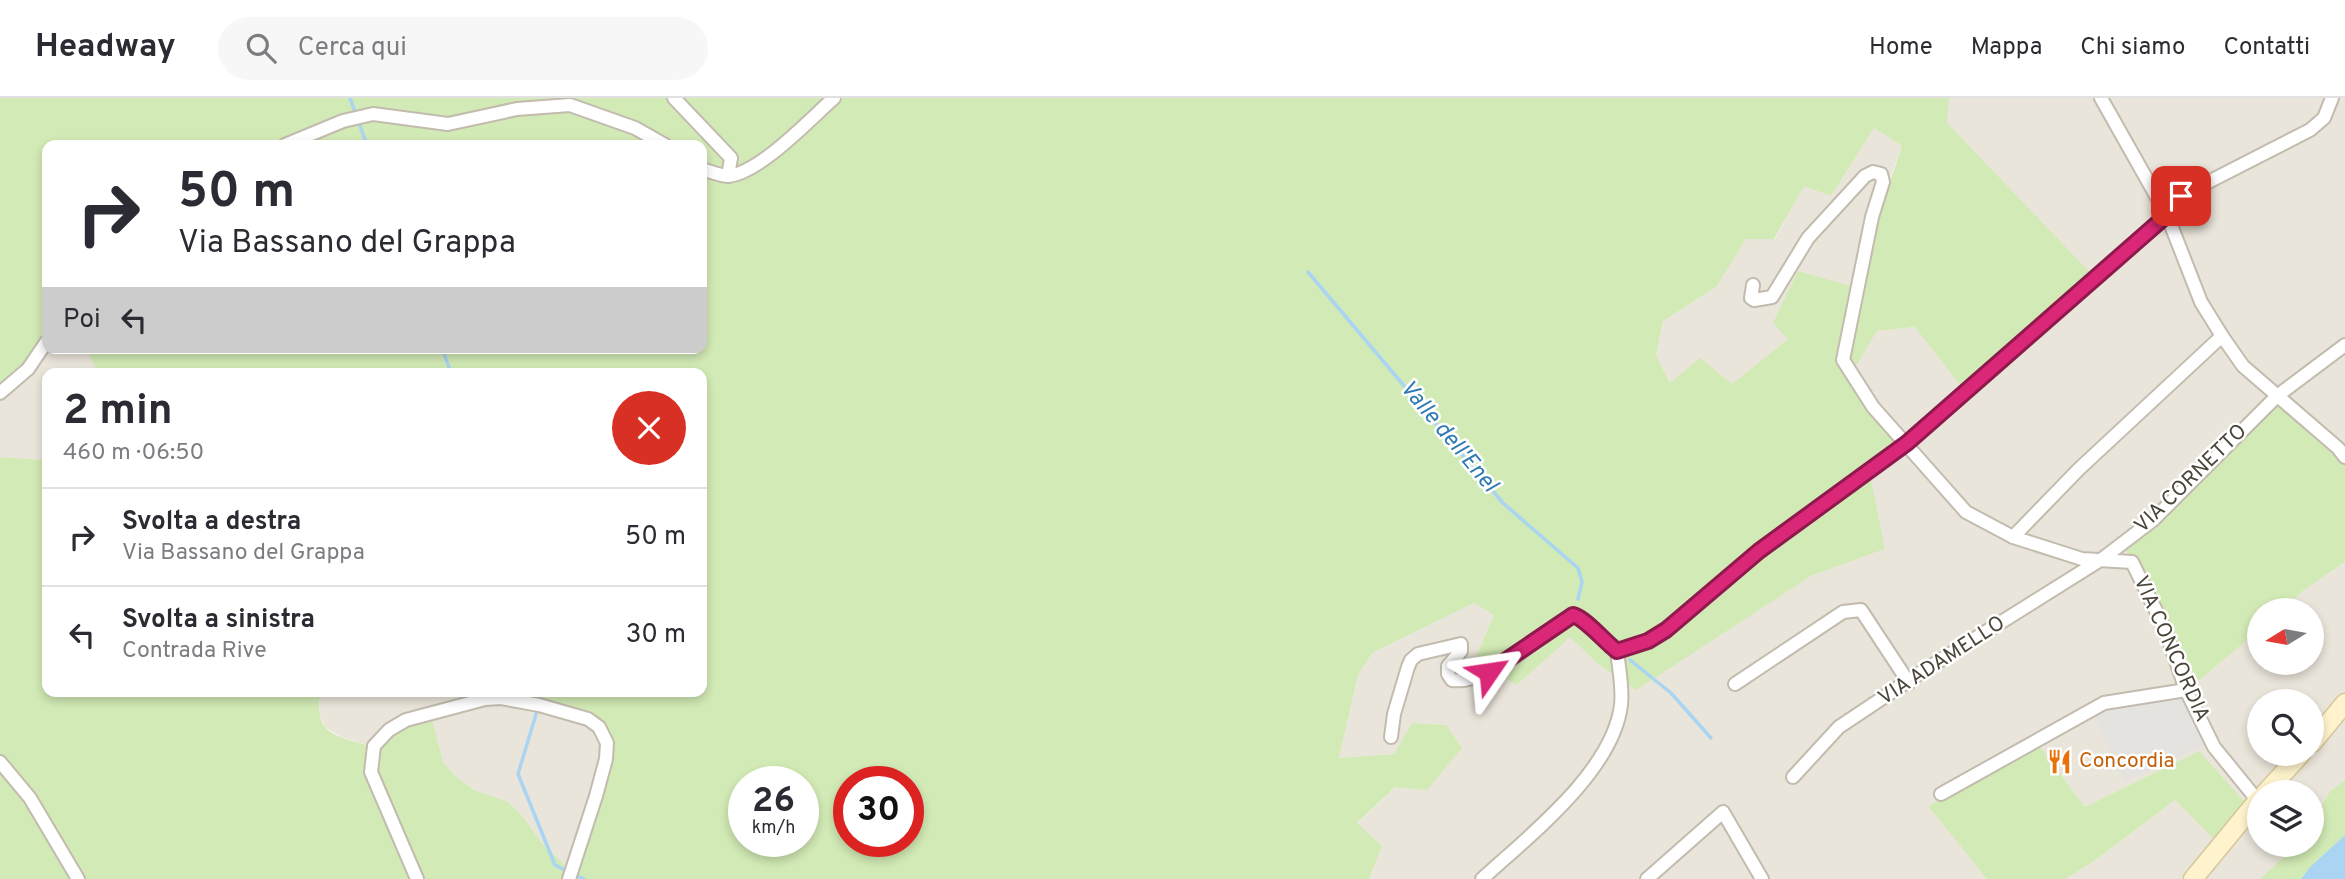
<!DOCTYPE html>
<html lang="it">
<meta charset="utf-8">
<style>
body{margin:0;font-family:Overpass,sans-serif;background:#f7f7f7;color:#2b2b33;height:100vh;display:flex;flex-direction:column;font-size:26px;white-space:nowrap}
*{box-sizing:border-box;margin:0}
p{font-size:23px;color:#7c7c81}
.icon{flex:none;width:38px;height:38px;fill:none;stroke:currentColor;stroke-width:2;stroke-linecap:round;stroke-linejoin:round}
.map{position:relative;flex:1;overflow:hidden}
.details{position:absolute;left:42px;top:270px;width:665px;height:329px;display:flex;flex-direction:column;background:#fff;border-radius:14px;box-shadow:0 4px 10px #0003}
.details>*{flex:none}
.guide{position:absolute;left:42px;top:42px;width:665px;height:214px;border-radius:14px;box-shadow:0 4px 10px #0003;background:#fff;color:#2b2b33;overflow:hidden}
.needle{width:46px;rotate:259deg}
.tools{position:absolute;left:2247px;top:500px;display:grid;gap:14px}
.tools a{display:grid;place-items:center;width:77px;height:77px;border-radius:50%;background:#fff;box-shadow:0 4px 10px #0003;font-size:35px}
.speed{position:absolute;left:728px;top:668px;display:flex;gap:14px;font-size:35px;font-weight:700;text-align:center}
.speed>*{display:grid;place-content:center;width:91px;height:91px;border-radius:50%;background:#fff;box-shadow:0 4px 10px #0003;line-height:1}
.speed small{font-size:18px;font-weight:400}
.speed .limit{border:10px solid #d22;background:#fff;color:#111}
.pin{position:absolute;display:grid;place-items:center;width:60px;height:60px;color:#fff;margin:-30px;border-radius:14px;box-shadow:0 4px 10px #0006}
.me{position:absolute;width:77px;margin:-38px;rotate:58deg;stroke-linejoin:round;filter:drop-shadow(0 0 5px #0008)}
.turn{display:flex;align-items:center;gap:24px;height:147px;padding:0 21px;font-size:32px}
.turn .icon{width:91px;height:91px;stroke-width:2.5}
.turn b{display:block;font-size:49px;line-height:60px}
.then{display:flex;align-items:center;height:66px;padding:0 21px;background:#0003;gap:14px;font-size:26px}
.round{display:grid;place-items:center;flex:none;width:74px;height:74px;border-radius:37px;background:#f7f7f7}
.overview{display:flex;align-items:center;justify-content:space-between;height:119px;padding:0 21px}
h1{font-size:42px;font-weight:700;line-height:52px}
ul{padding:0;list-style:none}
li{display:flex;align-items:center;gap:21px;height:98px;padding:0 21px;border-top:2px solid #e1e1e2}
li div{flex:1}
li b{display:block;font-size:26px}
li em{font-style:normal}
header{display:flex;align-items:center;gap:42px;box-sizing:border-box;height:98px;padding:0 35px;background:#fff;border-bottom:2px solid #e1e1e2}
header strong{font-size:33px}
nav{display:flex;gap:38px;margin-inline-start:auto;font-size:24px}
.search{width:490px;height:63px;background:#f7f7f7;display:flex;align-items:center;gap:18px;box-sizing:border-box;padding:0 24px;border-radius:38px;color:#7c7c81;font-size:26px}
.map>svg:first-child{display:block}
.residential{fill:#eae5da;fill-rule:evenodd}
.green{fill:#d2eab5;fill-rule:evenodd}
.parking{fill:#e5e3e0}
.water{fill:#a9d4f2}
.lines{fill:none;stroke-linecap:round;stroke-linejoin:round}
.stream{stroke:#a9d4f2;stroke-width:3.5}
.street-casing{stroke:#c2bbae;stroke-width:16}
.secondary-casing{stroke:#d6c79b;stroke-width:21}
.street{stroke:#fff;stroke-width:12}
.secondary{stroke:#fff3cd;stroke-width:18}
.route-casing{stroke:#8e194d;stroke-width:18}
.route{stroke:#db2777;stroke-width:12}
.labels{text-anchor:middle;dominant-baseline:central;stroke-width:5;stroke-linejoin:round;paint-order:stroke}
.street-label{font-size:21px;fill:#4b4439;stroke:#fff}
.food-label{font-size:21px;fill:#c56008;stroke:#fff;text-anchor:start}
.water-label{font-size:23px;font-style:italic;fill:#2e7ab2;stroke:#fff}
</style>
<header>
<strong>Headway</strong>
<div class="search"><svg class="icon" aria-label="search" viewBox="0 0 24 24"><circle cx="10" cy="10" r="6"/><path d="M15 15l6 6"/></svg>Cerca qui</div>
<nav><a>Home</a><a>Mappa</a><a>Chi siamo</a><a>Contatti</a></nav>
</header>
<div class="map">
<svg width="2345" height="781" viewBox="0 0 2345 781">
<rect width="100%" height="100%" fill="#f6f3ec"/>
<g class="residential">
<path d="M1949 0H2345V364L2269 294 2207 361 2191 588 2259 532V565H2312V513H2281L2304 492 2345 464V682L2330 693 2312 724V695H2259V747H2297L2293 752 2260 781H2206L2198 774 2191 781H2065L2097 761 2175 702 2220 746 2199 653 2085 709 2033 638 1948 686 1952 695 1928 708 1987 781H1369L1382 748 1357 726 1395 689 1446 627 1412 625 1394 656 1339 660 1358 577 1372 555 1474 505 1494 517 1474 563 1517 587 1570 538 1598 566 1636 591 1811 478 1885 451 1848 279 1877 233 1915 229ZM2259 604H2312V656H2259Z"/>
<polygon points="1874,30 1902,48 1884,95 1854,189 1732,286 1671,286 1656,257 1663,223 1716,189 1746,140 1775,141 1804,87 1831,98"/>
<polygon points="49,250 86,250 98,275 47,275 47,362 0,359 0,301"/>
<polygon points="326,593 532,593 530,601 599,625 610,642 571,773 542,745 524,720 508,705 474,692 454,677 443,664 428,611 373,649 341,639 325,629 320,617 319,601"/>
</g>
<g class="green">
<path d="M0 0H1949L1947 25 2101 186 1971 301 1915 229 1877 233 1849 279 1895 344 1871 382 1885 451 1811 478 1636 592 1598 566 1570 539 1517 587 1474 563 1494 517 1474 505 1372 555 1358 577 1339 660 1394 656 1412 625 1446 627 1462 650 1427 692 1395 689 1357 725 1382 748 1369 781H0V359L47 362V593H326L319 601C319 610 319 622 325 629 335 641 359 644 373 649L429 611 443 664 454 677 474 692 508 704 524 720 542 745 571 773 610 642 599 625 530 602 532 593H702V275H98L86 250H702V47H47L49 250 0 301ZM1874 30 1902 48 1854 189 1798 173 1773 225 1788 241 1732 286 1700 260 1670 285 1656 257 1663 223 1716 189 1746 141H1774L1804 88 1831 98ZM744 684H803V744H744ZM849 684H908V744H849Z"/>
<polygon points="2269,294 2345,365 2345,464 2304,492 2281,513 2259,513 2259,532 2191,589 2122,443 2207,361"/>
<polygon points="2037,644 2085,709 2199,653 2250,710 2220,747 2175,702 2097,761 2065,781 1987,781 1928,708 1952,695 1947,686 1981,666 1993,669"/>
<polygon points="2345,682 2345,737 2310,769 2301,781 2260,781 2297,747 2312,747 2312,724 2330,693"/>
</g>
<polygon class="parking" points="2183,599 2204,647 2125,684 2094,618 2108,608"/>
<polygon class="water" points="2345,737 2345,781 2301,781 2310,769"/>
<g class="lines">
<g class="stream">
<polyline points="350,0 367,47"/>
<polyline points="1308,174 1503,405 1578,470 1582,484 1578,501"/>
<polyline points="442,250 451,275"/>
<polyline points="1630,562 1671,595 1711,640"/>
<polyline points="543,593 518,676 555,767 584,781"/>
</g>
<defs>
<g id="street">
<polyline points="674,0 731,60 728,78"/>
<polyline points="2101,0 2167,117 2201,204 2222,238 2243,268 2338,350 2345,359"/>
<polyline points="285,47 343,23 373,16 448,26 517,11 570,7 635,30 665,47"/>
<path d="M702 71C709 73 721 78 728 78 760 75 810 21 834 0"/>
<polyline points="1753,187 1751,200 1754,202 1772,199 1808,140 1865,78 1873,74 1881,76 1883,84 1872,119 1843,262 1873,309 1966,414 2013,439"/>
<polyline points="2222,238 2079,371 2013,439 2082,461 2132,464 2165,531 2186,592 2214,649 2258,703"/>
<polyline points="0,295 28,271 47,243"/>
<polyline points="1617,553 1648,543 1666,532 1759,453 1907,345 2167,117 2181,98 2310,32 2324,20 2332,0"/>
<polyline points="1735,586 1843,514 1861,512 1909,585"/>
<path d="M1391 639 1394 616 1408 569 1411 562 1418 556 1461 546V553L1448 568V576L1452 582C1496 586 1537 537 1573 517 1585 520 1605 544 1617 553 1619 571 1623 589 1621 607 1613 673 1529 738 1482 781"/>
<polyline points="0,664 30,700 78,781"/>
<polyline points="1793,679 1839,629 1920,575 2102,461 2153,422 2277,298 2345,247"/>
<polyline points="1941,696 2104,605 2186,592"/>
<polyline points="417,781 371,674 374,648 389,632 406,622 485,601 501,600 539,607 588,621 599,629 607,645 606,661 596,698 569,781"/>
<polyline points="1647,781 1723,714 1762,781"/>
</g>
<g id="secondary">
<polyline points="2312,645 2345,605"/>
<polyline points="2265,695 2301,656"/>
<polyline points="2193,781 2259,701"/>
</g>
</defs>
<use href="#street" class="street-casing"/>
<use href="#secondary" class="secondary-casing"/>
<use href="#street" class="street"/>
<use href="#secondary" class="secondary"/>
</g>
<g class="lines">
<defs>
<path id="route" d="M1489 574 1573 517C1585 520 1605 544 1617 553L1648 543 1666 532 1759 453 1907 345 2167 117 2181 98"/>
</defs>
<use href="#route" class="route-casing"/>
<use href="#route" class="route"/>
</g>
<defs>
<symbol id="restaurant-bare" viewBox="-9 -9 18 18"><path d="M-5-6h1v4h1v-4h1v4h1v-4h1v5L-1.5 .5V6h-2V.5L-5-1ZM5-6V6H3V1.5H1.5Q1.5-4 5-6Z" fill="#e8710a" stroke="#fff" stroke-width="2.5" paint-order="stroke"/></symbol>
</defs>
<g fill-rule="evenodd">
<use href="#restaurant-bare" x="2042" y="646" width="35" height="35"/>
</g>
<g class="labels">
<g class="street-label">
<text transform="translate(2191 381) rotate(-44)">VIA CORNETTO</text>
<text transform="translate(2171 551) rotate(66)">VIA CONCORDIA</text>
<text transform="translate(1942 563) rotate(-33)">VIA ADAMELLO</text>
</g>
<g class="food-label">
<text x="2079" y="663">Concordia</text>
</g>
<g class="water-label">
<text transform="translate(1448 339) rotate(50)">Valle dell'Enel</text>
</g>
</g>
</svg>
<div class="tools">
<a><svg class="needle" viewBox="-14 -14 28 28"><path d="M0-13l5 13h-10z" fill="#e53935"/><path d="M0 13l5-13h-10z" fill="#7c7c81"/></svg></a>
<a><svg class="icon" aria-label="search" viewBox="0 0 24 24"><circle cx="10" cy="10" r="6"/><path d="M15 15l6 6"/></svg></a>
<a><svg class="icon" aria-label="layers" viewBox="0 0 24 24"><path d="M12 4l9 5-9 5-9-5zM3 14l9 5 9-5"/></svg></a>
</div>
<div class="speed"><div>26<small>km/h</small></div><div class="limit">30</div></div>
<div class="pin" style="left:2181px;top:98px;background:#d93025"><svg class="icon" aria-label="arrive" viewBox="0 0 24 24"><path d="M6 21V4h12l-3 4 3 4H6"/></svg></div>
<svg class="me" style="left:1489px;top:574px" viewBox="-20 -20 40 40"><path d="M0-17L14 15 0 8-14 15z" fill="#db2777" stroke="#fff" stroke-width="4"/></svg>
<div class="guide">
<div class="turn"><svg class="icon" aria-label="right" viewBox="0 0 24 24"><path d="M7 20v-9h11M14 6l5 5-5 5"/></svg><div><b>50 m</b>Via Bassano del Grappa</div></div>
<div class="then">Poi<svg class="icon" aria-label="left" viewBox="0 0 24 24"><path d="M17 20v-9H6M10 6l-5 5 5 5"/></svg></div>
</div>
<section class="details">
<div class="overview"><div><h1>2 min</h1><p>460 m · 06:50</p></div><a class="round" style="background:#d93025;color:#fff"><svg class="icon" aria-label="close" viewBox="0 0 24 24"><path d="M6 6l12 12M18 6L6 18"/></svg></a></div>
<ul>
<li><svg class="icon" aria-label="right" viewBox="0 0 24 24"><path d="M7 20v-9h11M14 6l5 5-5 5"/></svg><div><b>Svolta a destra</b><p>Via Bassano del Grappa</p></div><em>50 m</em></li>
<li><svg class="icon" aria-label="left" viewBox="0 0 24 24"><path d="M17 20v-9H6M10 6l-5 5 5 5"/></svg><div><b>Svolta a sinistra</b><p>Contrada Rive</p></div><em>30 m</em></li>
</ul>
</section>
</div>
